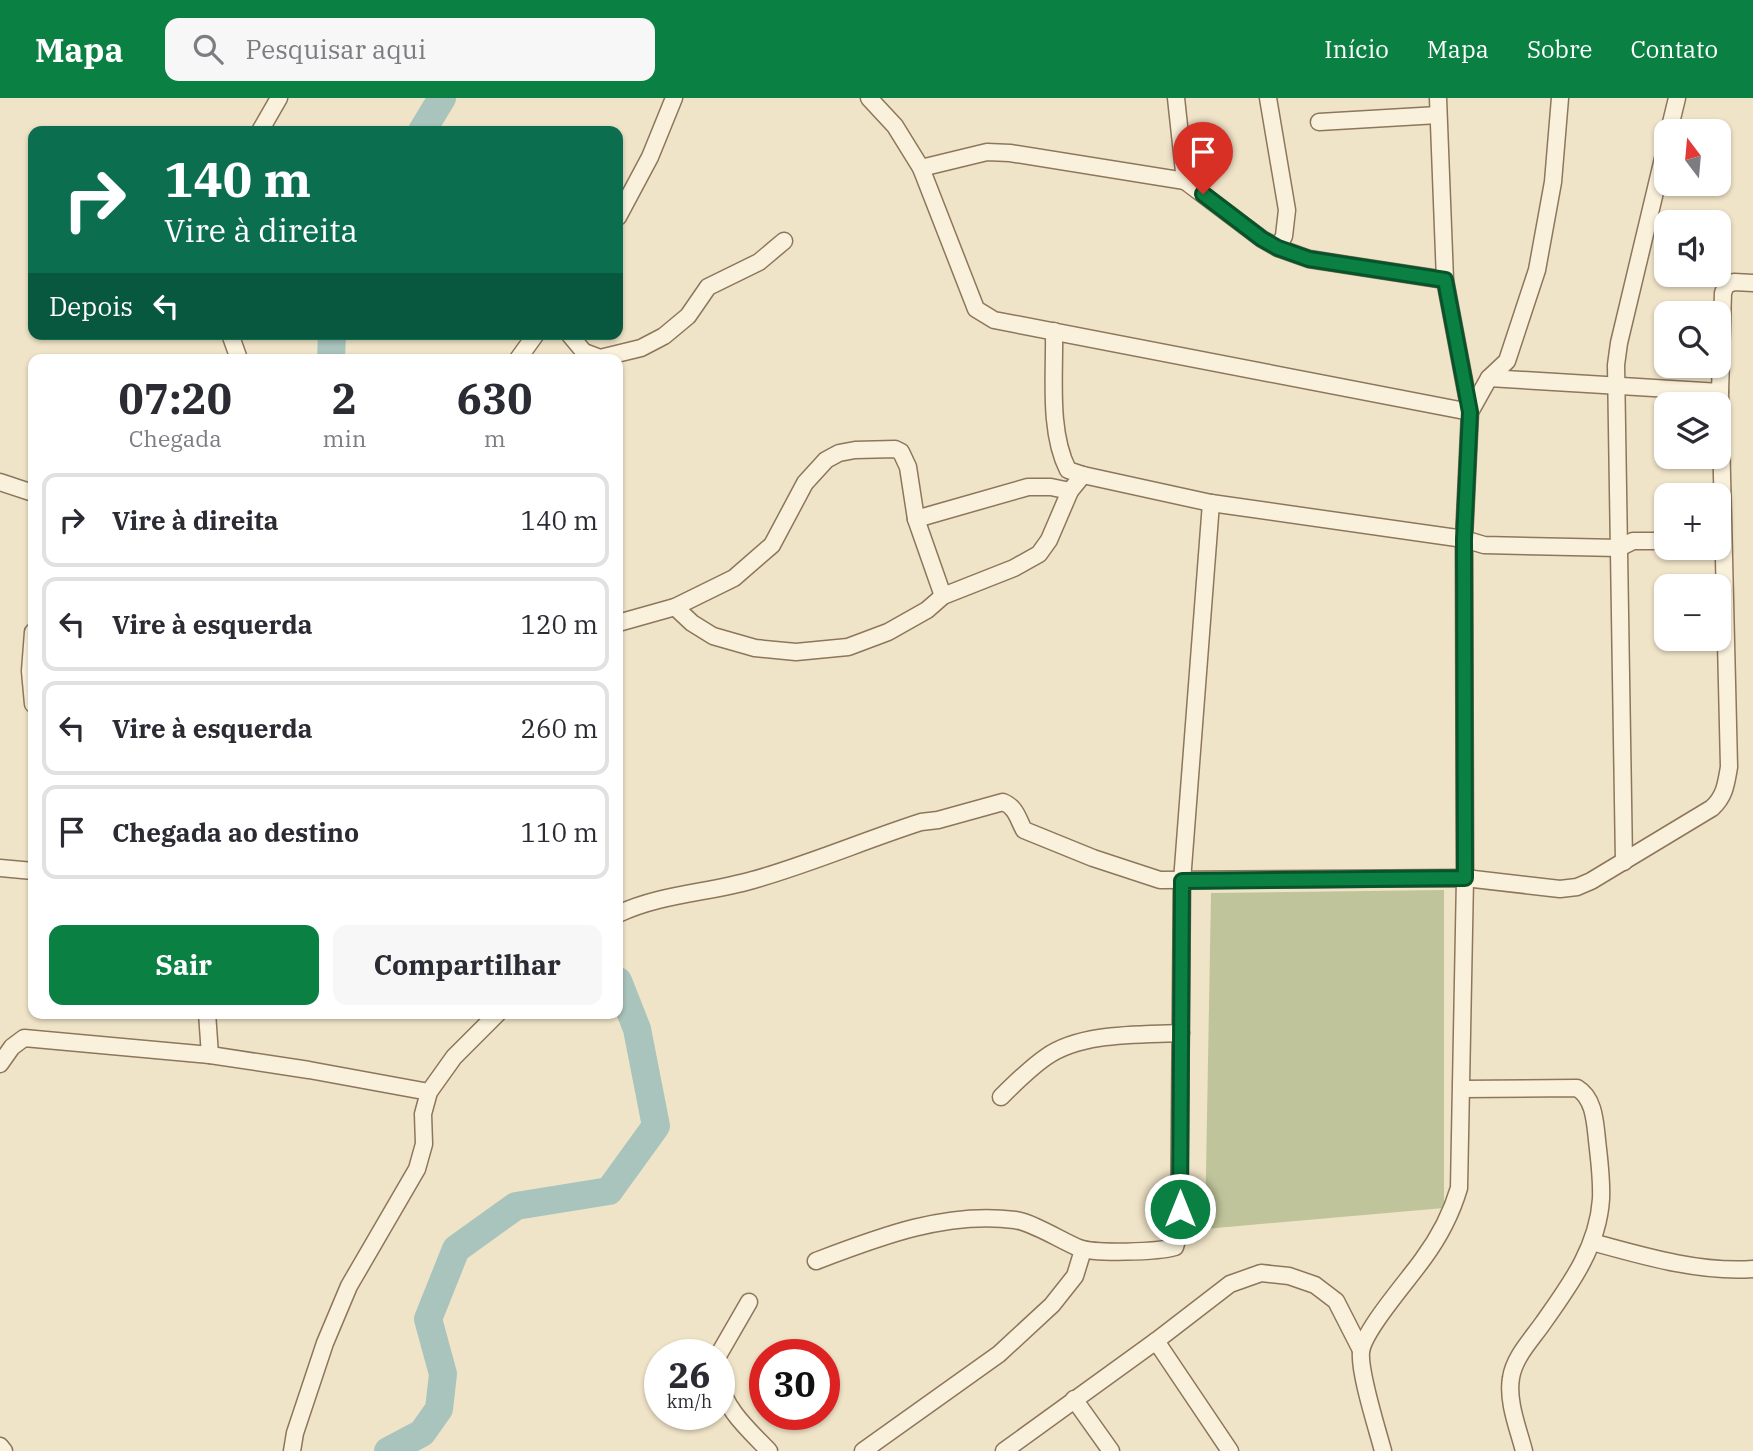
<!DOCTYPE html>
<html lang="pt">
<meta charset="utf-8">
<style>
body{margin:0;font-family:"IBM Plex Serif",serif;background:#f7f7f7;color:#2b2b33;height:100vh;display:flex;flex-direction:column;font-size:26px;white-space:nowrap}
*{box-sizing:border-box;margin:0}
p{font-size:23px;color:#7c7c81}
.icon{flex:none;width:38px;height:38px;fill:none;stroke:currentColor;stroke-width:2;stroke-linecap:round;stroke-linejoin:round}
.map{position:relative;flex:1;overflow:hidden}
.details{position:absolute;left:28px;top:256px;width:595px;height:665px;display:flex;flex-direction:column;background:#fff;border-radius:14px;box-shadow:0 2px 5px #0004}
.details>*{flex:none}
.banner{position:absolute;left:28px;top:28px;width:595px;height:214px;border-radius:14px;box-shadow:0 2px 5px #0004;background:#0b6e4f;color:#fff;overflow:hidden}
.needle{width:46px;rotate:344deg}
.tools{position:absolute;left:1654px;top:21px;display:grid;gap:14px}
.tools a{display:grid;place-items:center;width:77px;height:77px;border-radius:14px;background:#fff;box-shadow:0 2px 5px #0004;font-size:35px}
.speed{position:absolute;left:644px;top:1241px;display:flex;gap:14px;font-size:35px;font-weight:700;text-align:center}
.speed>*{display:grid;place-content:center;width:91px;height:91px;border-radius:50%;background:#fff;box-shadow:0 2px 5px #0004;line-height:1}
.speed small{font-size:18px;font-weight:400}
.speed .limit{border:10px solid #d22;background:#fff;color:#111}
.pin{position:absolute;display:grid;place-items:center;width:60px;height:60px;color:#fff;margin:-72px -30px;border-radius:50% 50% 50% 0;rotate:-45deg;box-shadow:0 0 7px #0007}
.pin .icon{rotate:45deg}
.me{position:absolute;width:77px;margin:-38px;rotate:0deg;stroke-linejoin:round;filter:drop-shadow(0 0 5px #0008)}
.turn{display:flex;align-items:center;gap:24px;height:147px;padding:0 21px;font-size:32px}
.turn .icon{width:91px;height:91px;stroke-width:2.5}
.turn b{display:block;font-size:49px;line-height:60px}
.then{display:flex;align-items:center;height:66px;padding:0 21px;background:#0003;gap:14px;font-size:26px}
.eta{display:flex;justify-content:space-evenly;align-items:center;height:119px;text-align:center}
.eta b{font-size:42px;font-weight:700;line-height:49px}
.button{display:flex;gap:14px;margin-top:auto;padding:14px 21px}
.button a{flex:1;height:80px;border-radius:14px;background:#0b8043;color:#fff;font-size:28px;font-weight:700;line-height:80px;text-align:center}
.button a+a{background:#f7f7f7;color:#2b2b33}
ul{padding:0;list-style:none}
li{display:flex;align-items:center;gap:21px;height:94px;margin:0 14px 10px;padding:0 7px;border:4px solid #e1e1e2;border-radius:14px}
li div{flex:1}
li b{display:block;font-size:26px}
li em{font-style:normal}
header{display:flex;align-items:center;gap:42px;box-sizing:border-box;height:98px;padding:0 35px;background:#0b8043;color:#fff}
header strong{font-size:33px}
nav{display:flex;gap:38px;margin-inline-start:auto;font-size:24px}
.search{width:490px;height:63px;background:#f7f7f7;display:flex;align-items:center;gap:18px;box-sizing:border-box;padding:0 24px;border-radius:14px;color:#7c7c81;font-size:26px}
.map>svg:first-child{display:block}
.cemetery{fill:#bfc49a}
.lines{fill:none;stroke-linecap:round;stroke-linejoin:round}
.river{stroke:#a9c4bc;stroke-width:28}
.minor-casing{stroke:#8d765c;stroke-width:19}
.minor{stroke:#faf1dc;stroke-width:16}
.route-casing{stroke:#07532c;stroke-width:18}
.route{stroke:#0b8043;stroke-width:12}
</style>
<header>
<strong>Mapa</strong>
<div class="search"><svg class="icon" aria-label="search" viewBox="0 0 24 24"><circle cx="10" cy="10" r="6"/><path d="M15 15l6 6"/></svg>Pesquisar aqui</div>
<nav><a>Início</a><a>Mapa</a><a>Sobre</a><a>Contato</a></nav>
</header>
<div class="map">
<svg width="1753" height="1353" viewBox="0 0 1753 1353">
<rect width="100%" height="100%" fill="#f0e4c8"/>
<polygon class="cemetery" points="1444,792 1444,1110 1205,1131 1211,795"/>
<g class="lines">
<g class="river">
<polyline points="422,33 442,0"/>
<polyline points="331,261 332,236"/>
<polyline points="388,1353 422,1335 439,1311 443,1276 428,1221 456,1151 516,1108 609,1093 656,1028 637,931 618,883"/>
</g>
<defs>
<g id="minor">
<polyline points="869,0 895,28 921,70 976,211 994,222 1470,314 1445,182 1438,0"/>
<polyline points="1176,0 1185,83 1262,141 1278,150 1309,161 1445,182"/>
<polyline points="1268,0 1287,112 1284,138 1278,150"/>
<polyline points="1319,24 1438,17"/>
<polyline points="260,33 279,0"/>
<polyline points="1669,33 1677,0"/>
<polyline points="921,70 987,54 1010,55 1185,83"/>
<polyline points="618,119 650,59 674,0"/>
<path d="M1054 233C1055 276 1048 333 1068 372L1083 377 1211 405 1464 441 1484 447 1619 450 1633 443H1666"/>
<polyline points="230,236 239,261"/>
<polyline points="569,236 584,254 600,260 641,250 664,238 688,218 708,189 759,164 784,143"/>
<polyline points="518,261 536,236"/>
<polyline points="1489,280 1720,294"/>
<polyline points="0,384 33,395"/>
<polyline points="916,421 1028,389 1051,389 1070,393"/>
<polyline points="675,509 692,525 713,538 755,550 796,554 848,549 888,534 927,512 943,498 1014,470 1039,456 1049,442 1070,393 1083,377"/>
<polyline points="618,525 675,509 734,480 772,447 805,385 826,362 839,355 855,352 895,351 901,354 908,369 916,421 943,498"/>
<polyline points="33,534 30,573 33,606"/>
<polyline points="1624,764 1616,267 1619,245 1666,48"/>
<polyline points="0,770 33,773"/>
<path d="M618 816C660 796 708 795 753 782 810 766 865 742 921 724L938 722 1003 704C1016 709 1018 721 1024 732L1093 760 1160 782 1465 780 1560 791 1577 789 1591 783 1712 710C1725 698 1726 686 1729 669L1720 294 1723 195 1726 187 1734 184 1753 185"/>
<polyline points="207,915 210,957 309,972 429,994"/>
<polyline points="0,966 12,949 24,940 210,957"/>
<path d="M1462 991 1577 990C1594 1000 1595 1023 1597 1042 1599 1061 1602 1081 1601 1101 1598 1149 1570 1187 1543 1225 1532 1241 1514 1259 1511 1280 1507 1303 1518 1330 1524 1353"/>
<path d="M1001 999C1015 985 1030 970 1046 959 1081 934 1140 937 1181 935"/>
<path d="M1592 1144C1643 1158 1700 1175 1753 1171"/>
<path d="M816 1163C879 1139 946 1113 1015 1122 1034 1125 1060 1142 1079 1150 1095 1156 1158 1154 1175 1149L1179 1136 1182 783 1211 405"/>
<polyline points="1156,1243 1230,1353"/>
<polyline points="719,1256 749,1204"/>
<path d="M719 1281C724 1311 749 1332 769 1353"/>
<polyline points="1074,1301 1111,1353"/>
<polyline points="0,1348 4,1353"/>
<polyline points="292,1353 295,1335 325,1245 349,1188 417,1071 424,1046 423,1016 429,994 454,959 498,915"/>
<polyline points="863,1353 999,1256 1052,1207 1075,1178 1083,1152"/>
<polyline points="1004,1353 1156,1243 1230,1186 1261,1175 1289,1178 1315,1187 1336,1203 1361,1252"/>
<path d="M1383 1353C1377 1330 1359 1275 1361 1254 1363 1233 1409 1181 1423 1161 1440 1138 1451 1117 1459 1090L1465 780 1464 441 1470 314 1489 280 1507 263 1537 172 1553 84 1560 0"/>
</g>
</defs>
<use href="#minor" class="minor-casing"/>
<use href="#minor" class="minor"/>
</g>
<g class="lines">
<defs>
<polyline id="route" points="1180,1111 1182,783 1465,780 1464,441 1470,314 1445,182 1309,161 1278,150 1262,141 1203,96"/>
</defs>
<use href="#route" class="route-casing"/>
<use href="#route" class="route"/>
</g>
</svg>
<div class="tools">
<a><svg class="needle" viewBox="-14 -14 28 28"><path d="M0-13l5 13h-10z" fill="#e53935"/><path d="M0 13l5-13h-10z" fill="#7c7c81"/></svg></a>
<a><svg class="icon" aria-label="sound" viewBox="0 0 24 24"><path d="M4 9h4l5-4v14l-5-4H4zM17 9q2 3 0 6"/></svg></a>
<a><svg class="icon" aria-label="search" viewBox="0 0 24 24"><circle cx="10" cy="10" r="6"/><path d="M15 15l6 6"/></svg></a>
<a><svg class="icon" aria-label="layers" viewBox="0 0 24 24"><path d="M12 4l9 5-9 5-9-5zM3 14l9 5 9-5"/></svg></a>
<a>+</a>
<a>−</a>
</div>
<div class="speed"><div>26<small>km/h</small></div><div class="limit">30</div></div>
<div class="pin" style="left:1203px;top:96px;background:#d93025"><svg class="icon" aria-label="arrive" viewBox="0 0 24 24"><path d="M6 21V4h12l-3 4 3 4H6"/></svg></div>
<svg class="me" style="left:1180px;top:1111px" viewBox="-20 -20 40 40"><circle r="17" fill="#0b8043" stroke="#fff" stroke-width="3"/><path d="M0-11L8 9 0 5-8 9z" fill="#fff"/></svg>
<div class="banner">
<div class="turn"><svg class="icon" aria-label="right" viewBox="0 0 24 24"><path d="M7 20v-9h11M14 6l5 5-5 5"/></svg><div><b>140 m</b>Vire à direita</div></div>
<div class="then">Depois<svg class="icon" aria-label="left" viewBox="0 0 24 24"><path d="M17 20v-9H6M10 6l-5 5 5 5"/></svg></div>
</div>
<section class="details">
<div class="eta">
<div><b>07:20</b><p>Chegada</p></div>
<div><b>2</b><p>min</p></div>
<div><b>630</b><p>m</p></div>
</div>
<ul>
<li><svg class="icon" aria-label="right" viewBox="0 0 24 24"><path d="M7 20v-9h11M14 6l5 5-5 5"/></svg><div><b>Vire à direita</b></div><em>140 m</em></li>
<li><svg class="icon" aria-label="left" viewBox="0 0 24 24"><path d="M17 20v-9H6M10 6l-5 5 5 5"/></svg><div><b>Vire à esquerda</b></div><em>120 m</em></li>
<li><svg class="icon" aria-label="left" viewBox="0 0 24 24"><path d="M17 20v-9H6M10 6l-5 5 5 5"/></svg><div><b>Vire à esquerda</b></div><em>260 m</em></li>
<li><svg class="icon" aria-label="arrive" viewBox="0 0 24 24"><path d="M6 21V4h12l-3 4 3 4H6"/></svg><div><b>Chegada ao destino</b></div><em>110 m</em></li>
</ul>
<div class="button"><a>Sair</a><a>Compartilhar</a></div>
</section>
</div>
